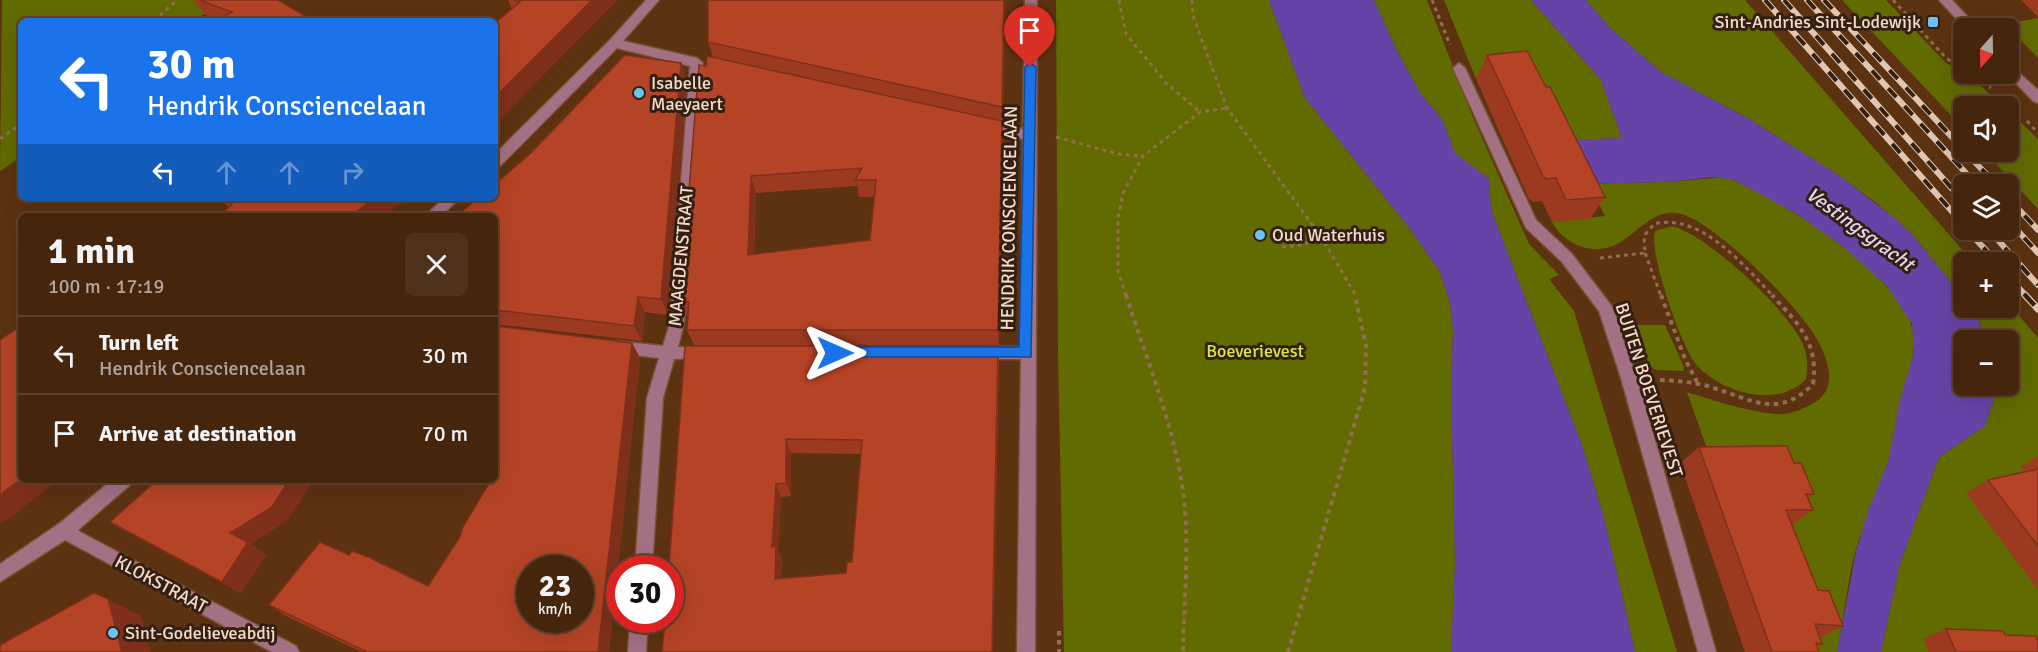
<!DOCTYPE html>
<meta charset="utf-8">
<style>
body{margin:0;font-family:Signika,sans-serif;background:#4f321b;color:#f1f3f6;height:100vh;display:flex;flex-direction:column;font-size:22px;white-space:nowrap}
*{box-sizing:border-box;margin:0}
p{font-size:20px;color:#b0a59d}
.icon{flex:none;width:33px;height:33px;fill:none;stroke:currentColor;stroke-width:2;stroke-linecap:round;stroke-linejoin:round}
.map{position:relative;flex:1;overflow:hidden}
.sheet{position:absolute;left:18px;top:213px;width:480px;height:270px;display:flex;flex-direction:column;background:#45260d;border-radius:9px;box-shadow:0 6px 24px #0002,0 0 0 2px #5d432e}
.sheet>*{flex:none}
.hud{position:absolute;left:18px;top:18px;width:480px;height:183px;border-radius:9px;box-shadow:0 6px 24px #0002,0 0 0 2px #5d432e;background:#1a73e8;color:#fff;overflow:hidden}
.needle{width:39px;rotate:200deg}
.controls{position:absolute;left:1953px;top:18px;display:grid;gap:12px}
.controls a{display:grid;place-items:center;width:66px;height:66px;border-radius:9px;background:#45260d;box-shadow:0 6px 24px #0002,0 0 0 2px #5d432e;font-size:30px}
.speed{position:absolute;left:516px;top:555px;display:flex;gap:12px;font-size:30px;font-weight:700;text-align:center}
.speed>*{display:grid;place-content:center;width:78px;height:78px;border-radius:50%;background:#45260d;box-shadow:0 6px 24px #0002,0 0 0 2px #5d432e;line-height:1}
.speed small{font-size:15px;font-weight:400}
.speed .limit{border:9px solid #d22;background:#fff;color:#111}
.pin{position:absolute;display:grid;place-items:center;width:51px;height:51px;color:#fff;margin:-62px -26px;border-radius:50% 50% 50% 0;rotate:-45deg;box-shadow:0 0 6px #0007}
.pin .icon{rotate:45deg}
.me{position:absolute;width:66px;margin:-33px;rotate:90deg;stroke-linejoin:round;filter:drop-shadow(0 0 4px #0008)}
.turn{display:flex;align-items:center;gap:21px;height:126px;padding:0 30px;font-size:27px}
.turn .icon{width:78px;height:78px;stroke-width:2.5}
.turn b{display:block;font-size:42px;line-height:51px}
.lanes{display:flex;align-items:center;height:57px;padding:0 30px;background:#0003;justify-content:center;gap:30px;direction:ltr}
.lanes .off{opacity:.35}
.round{display:grid;place-items:center;flex:none;width:63px;height:63px;border-radius:9px;background:#4f321b}
.overview{display:flex;align-items:center;justify-content:space-between;height:102px;padding:0 30px}
h1{font-size:36px;font-weight:700;line-height:45px}
ul{padding:0;list-style:none}
li{display:flex;align-items:center;gap:18px;height:78px;padding:0 30px;border-top:2px solid #5d432e}
li div{flex:1}
li b{display:block;font-size:22px}
li em{font-style:normal}
.map>svg:first-child{display:block}
.green{fill:#616b00}
.water{fill:#6644a7}
.lines{fill:none;stroke-linecap:round;stroke-linejoin:round}
.minor-casing{stroke:#785032;stroke-width:3}
.path-far1{stroke:#916d51;stroke-width:3;stroke-dasharray:4 4;stroke-linecap:butt}
.path{stroke:#916d51;stroke-width:4;stroke-dasharray:4.5 4.5;stroke-linecap:butt}
.minor{fill:#a37183;fill-rule:evenodd}
.rail-far1-casing{stroke:#e2c6b2;stroke-width:6}
.rail-casing{stroke:#e2c6b2;stroke-width:7}
.rail-far1{stroke:#332012;stroke-width:4;stroke-dasharray:12;stroke-linecap:butt}
.rail{stroke:#332012;stroke-width:4.5;stroke-dasharray:14;stroke-linecap:butt}
.wall{fill:#9c3a21;fill-rule:evenodd}
.shaded-wall{fill:#7f301b}
.building{fill:#b54426;stroke:#7f301b;stroke-width:1.5;fill-rule:evenodd}
.route{fill:#1a73e8;stroke:#114b97;stroke-width:1.5}
.poi-dot{fill:#6dc2f3;stroke:#332012;stroke-width:2}
.labels{text-anchor:middle;dominant-baseline:central;stroke-width:6;stroke-linejoin:round;paint-order:stroke}
.poi-label{font-size:18px;fill:#f5dbca;stroke:#332012;text-anchor:start}
.street-label{font-size:18px;fill:#f5dbca;stroke:#332012}
.park-label{font-size:18px;fill:#d8ea43;stroke:#332012}
.water-label{font-size:20px;font-style:italic;fill:#ddd7f2;stroke:#332012}
</style>
<div class="map">
<svg width="2038" height="652" viewBox="0 0 2038 652">
<rect width="100%" height="100%" fill="#5c3211"/>
<g class="green">
<polygon points="2,0 220,0 196,21 21,21 21,157 0,171"/>
<polygon points="1056,0 1269,0 1305,98 1410,229 1440,272 1450,303 1453,331 1451,389 1455,562 1451,652 1064,652 1058,352"/>
<polygon points="1374,0 1427,0 1472,115 1529,244 1559,275 1549,279 1574,311 1677,652 1635,652 1605,522 1582,445 1491,210 1489,179 1455,154 1442,119 1420,93 1396,49"/>
<polygon points="1444,0 1531,0 1601,80 1622,138 1546,141 1476,79"/>
<polygon points="1586,0 1745,0 1973,262 1964,262 1963,297 1910,232 1876,203 1841,177 1749,119 1661,72 1610,28"/>
<polygon points="1842,0 1886,0 1945,62 1978,84 2004,106 1964,106 1963,128"/>
<polygon points="2038,18 2038,58 2005,24"/>
<polygon points="2009,111 2038,139 2038,209 1985,152 2008,152"/>
<path d="M1725 177C1776 195 1908 278 1914 336 1916 356 1906 378 1901 398 1895 422 1893 449 1885 473 1876 499 1864 523 1856 549 1847 583 1844 618 1837 652H1797L1712 463 1687 392C1716 401 1745 411 1775 414 1786 415 1796 412 1806 407 1837 394 1832 369 1819 343 1804 311 1712 218 1677 213 1649 209 1633 240 1610 247 1586 254 1563 242 1552 222L1605 216 1598 202 1572 184 1667 182Z"/>
<path d="M1672 226C1708 235 1786 309 1802 342 1808 355 1808 366 1806 379 1777 410 1719 392 1695 363 1681 346 1648 251 1655 231Z"/>
<polygon points="2009,304 2038,338 2038,652 1881,652 1899,566 1939,457 1985,426 1998,386 2008,386 2008,340 1989,340 1971,308 2008,308"/>
<polygon points="1634,325 1665,325 1684,367 1683,371 1657,370 1650,367"/>
</g>
<g class="water">
<polygon points="1269,0 1374,0 1396,49 1420,93 1442,119 1455,153 1489,179 1491,210 1582,445 1605,522 1635,652 1451,652 1455,562 1451,389 1453,331 1450,303 1440,272 1410,229 1305,98"/>
<polygon points="1531,0 1586,0 1610,28 1661,72 1749,119 1797,149 1841,177 1893,217 1910,232 1963,297 1964,308 1971,308 1989,340 1964,340 1964,386 1998,386 1997,389 1985,426 1939,457 1899,566 1881,652 1837,652 1856,551 1869,508 1888,462 1900,400 1914,352 1912,324 1886,285 1841,245 1795,213 1734,180 1714,177 1667,182 1572,184 1546,141 1622,138 1601,80"/>
</g>
<g class="lines">
<defs>
<g id="minor">
<polygon points="646,0 659,0 623,41 697,58 703,63 684,323 678,347 709,348 712,353 709,358 674,359 663,398 652,568 635,568 647,398 659,358 617,353 612,352 609,347 612,342 617,341 663,346 670,323 690,66 617,48 500,166 495,167 495,154 610,40"/>
<polygon points="1025,0 1037,0 1035,652 1017,652 1021,359 980,359 975,358 972,353 975,348 980,347 1021,347 1023,139 984,133 977,128 984,123 1023,129"/>
<polygon points="1939,0 1952,0 1978,28 1965,28"/>
<polygon points="1459,63 1465,68 1536,220 1572,254 1613,308 1637,378 1716,652 1698,652 1621,378 1599,311 1562,262 1526,228 1453,68"/>
<polygon points="2008,63 2038,90 2038,103 2033,101 2007,74"/>
<polygon points="444,198 460,198 441,216 425,216"/>
<polygon points="112,480 132,480 130,485 78,530 80,532 296,646 299,652 272,652 65,540 0,582 0,564 60,523"/>
<polygon points="630,620 648,620 646,652 628,652"/>
</g>
</defs>
<use href="#minor" class="minor-casing"/>
<g class="path-far1">
<polyline points="1119,0 1126,34 1166,83 1200,112"/>
<polyline points="1192,0 1193,16 1227,108 1322,238 1356,296"/>
<polyline points="1432,0 1450,45"/>
<polyline points="1893,0 1946,58 1964,70"/>
<polyline points="154,21 177,0"/>
<polyline points="1969,74 1991,88"/>
<polyline points="2027,121 2038,133"/>
<polyline points="1056,137 1118,154 1142,156"/>
<polyline points="0,139 21,124"/>
<polyline points="1282,247 1301,245 1322,238"/>
<polyline points="1645,253 1661,296"/>
<path d="M1600 258 1645 253 1644 236 1654 224C1701 212 1744 266 1773 296"/>
<polyline points="1126,296 1118,271 1118,218 1123,193 1143,156 1200,112 1227,108"/>
</g>
<g class="path">
<path d="M1126 295C1145 355 1170 416 1181 478 1191 535 1184 595 1183 652"/>
<polyline points="1661,295 1685,359 1697,382"/>
<path d="M1660 380C1678 381 1694 382 1711 387 1751 399 1778 420 1813 384 1819 342 1798 324 1772 295"/>
<polyline points="1059,631 1059,652"/>
<polyline points="1288,652 1365,388 1366,346 1355,295"/>
</g>
<use href="#minor" class="minor"/>
<defs>
<g id="rail-far1">
<polyline points="1765,0 1964,225"/>
<polyline points="1784,0 1964,202"/>
<polyline points="1807,0 1976,184"/>
<polyline points="1824,0 1964,150"/>
<polyline points="1965,152 1996,184"/>
<polyline points="2008,198 2038,230"/>
<polyline points="2008,220 2038,253"/>
<polyline points="1967,230 1997,262"/>
<polyline points="1989,230 2038,285"/>
<polyline points="2008,276 2026,296"/>
</g>
<polyline id="rail" points="2025,295 2038,309"/>
</defs>
<use href="#rail-far1" class="rail-far1-casing"/>
<use href="#rail" class="rail-casing"/>
<use href="#rail-far1" class="rail-far1"/>
<use href="#rail" class="rail"/>
</g>
<g class="wall">
<polygon points="193,0 278,0 219,20 205,15"/>
<polygon points="508,0 617,0 495,124 512,9"/>
<path d="M708 0H1005L999 345H694L687 330 688 316H687L680 301 706 66 713 57 708 42ZM857 186 859 197H874L870 240 754 255 756 193Z"/>
<polygon points="2021,0 2038,0 2038,17"/>
<polygon points="1487,55 1605,197 1590,219 1552,222 1542,201 1533,202 1529,199 1476,79"/>
<polygon points="687,80 668,315 645,312 642,341 495,324 495,216"/>
<polygon points="218,198 407,198 384,216 218,216 229,207"/>
<polygon points="632,343 640,358 609,652 362,652 286,616 269,605 349,555 428,586 460,537 488,485 475,480 495,480"/>
<path d="M685 346 999 361 993 652H662ZM791 453 861 454 852 562 846 573 781 578 782 558 778 551 781 497 791 496Z"/>
<polygon points="1699,447 1794,463 1814,494 1808,498 1813,510 1792,525 1818,590 1843,626 1820,638 1822,644 1817,646 1819,652 1745,652 1680,463"/>
<polygon points="2038,456 2038,590 1966,493 1988,480 2025,472 2021,467"/>
<polygon points="289,519 251,544 266,555 241,593 131,534 110,522"/>
<polygon points="1946,629 2005,635 2038,652 1929,652 1923,639"/>
</g>
<g class="shaded-wall">
<polygon points="592,0 617,0 495,124 495,97"/>
<polygon points="1004,0 1005,0 1003,124 1002,107"/>
<polygon points="681,63 687,80 668,315 661,299"/>
<polygon points="1002,121 1002,139 999,345 998,330"/>
<polygon points="751,176 756,193 753,272 748,255"/>
<polygon points="374,198 407,198 384,216 351,216"/>
<polygon points="638,297 645,312 642,341 634,326"/>
<polygon points="632,343 640,358 609,652 598,652"/>
<polygon points="998,346 993,652 992,652"/>
<polygon points="786,439 791,453 791,496 786,483"/>
<polygon points="21,479 21,480 58,480 14,515 0,524 0,495"/>
<polygon points="289,480 314,480 289,519 251,544 266,555 241,593 222,582 230,533"/>
<polygon points="776,484 781,497 778,551 782,558 781,590 775,579 772,547"/>
<polygon points="108,599 141,616 151,652 122,652"/>
</g>
<g class="building">
<polygon points="199,0 278,0 314,21 218,21 232,12"/>
<polygon points="513,0 592,0 495,97 495,23 520,2"/>
<polygon points="708,0 1004,0 1002,107 708,42"/>
<polygon points="1527,51 1546,87 1550,87 1605,197 1566,200 1556,178 1546,179 1543,176 1487,55"/>
<polygon points="625,55 681,63 661,299 638,297 634,326 495,310 495,216 457,216 478,198 495,198 495,184 531,153"/>
<path d="M707 56 1002 121 998 330H687L689 302 680 301 699 65 706 66ZM862 168 855 180H876L870 240 748 255 751 176Z"/>
<polygon points="224,198 374,198 351,216 218,216 232,205"/>
<polygon points="21,326 21,479 0,495 0,340"/>
<path d="M495 326 632 343 598 652H367L269 605 320 542 349 555 352 551 368 557 428 586 460 537 463 527 491 480H495ZM530 568H580V620H530Z"/>
<path d="M685 346H998L992 652H662L665 620H670V568H669ZM786 439 862 440 852 562H847L846 573 775 579 776 546 772 547 776 484 786 483Z"/>
<polygon points="1787,446 1794,463 1801,463 1814,494 1806,494 1813,510 1786,510 1818,590 1829,591 1843,626 1815,624 1822,644 1816,643 1819,652 1772,652 1699,447"/>
<polygon points="2038,469 2038,546 1988,480"/>
<polygon points="157,480 289,480 272,507 230,533 248,542 222,582 110,522"/>
<polygon points="94,593 108,599 122,652 0,652 0,645"/>
<polygon points="1946,629 2003,631 2005,635 2036,636 2038,641 2038,652 1956,652"/>
</g>
<polygon class="route" points="1030,63 1036,67 1031,357 830,357 830,349 835,347 1019,347 1025,67"/>
<g class="poi-dot">
<rect x="1927" y="16" width="12" height="12" rx="3"/>
<circle cx="639" cy="93" r="6"/>
<circle cx="1260" cy="235" r="6"/>
<circle cx="113" cy="633" r="6"/>
</g>
<g class="labels">
<g class="poi-label">
<text x="1921" y="22" text-anchor="end">Sint-Andries Sint-Lodewijk</text>
<text x="651" y="83">Isabelle<tspan x="651" dy="21">Maeyaert</tspan></text>
<text x="1272" y="235">Oud Waterhuis</text>
<text x="125" y="633">Sint-Godelieveabdij</text>
</g>
<g class="street-label">
<text transform="translate(1009 218) rotate(-89)">HENDRIK CONSCIENCELAAN</text>
<text transform="translate(681 256) rotate(-85)">MAAGDENSTRAAT</text>
<text transform="translate(1649 390) rotate(72)">BUITEN BOEVERIEVEST</text>
<text transform="translate(161 584) rotate(28)">KLOKSTRAAT</text>
</g>
<g class="park-label">
<text x="1255" y="351">Boeverievest</text>
</g>
<g class="water-label">
<text transform="translate(1860 229) rotate(36)">Vestingsgracht</text>
</g>
</g>
</svg>
<div class="controls">
<a><svg class="needle" viewBox="-14 -14 28 28"><path d="M0-13l5 13h-10z" fill="#e53935"/><path d="M0 13l5-13h-10z" fill="#b0a59d"/></svg></a>
<a><svg class="icon" aria-label="sound" viewBox="0 0 24 24"><path d="M4 9h4l5-4v14l-5-4H4zM17 9q2 3 0 6"/></svg></a>
<a><svg class="icon" aria-label="layers" viewBox="0 0 24 24"><path d="M12 4l9 5-9 5-9-5zM3 14l9 5 9-5"/></svg></a>
<a>+</a>
<a>−</a>
</div>
<div class="speed"><div>23<small>km/h</small></div><div class="limit">30</div></div>
<div class="pin" style="left:1030px;top:67px;background:#d93025"><svg class="icon" aria-label="arrive" viewBox="0 0 24 24"><path d="M6 21V4h12l-3 4 3 4H6"/></svg></div>
<svg class="me" style="left:835px;top:353px" viewBox="-20 -20 40 40"><path d="M0-17L14 15 0 8-14 15z" fill="#1a73e8" stroke="#fff" stroke-width="4"/></svg>
<div class="hud">
<div class="turn"><svg class="icon" aria-label="left" viewBox="0 0 24 24"><path d="M17 20v-9H6M10 6l-5 5 5 5"/></svg><div><b>30 m</b>Hendrik Consciencelaan</div></div>
<div class="lanes"><svg class="icon" aria-label="left" viewBox="0 0 24 24"><path d="M17 20v-9H6M10 6l-5 5 5 5"/></svg><svg class="icon off" aria-label="ahead" viewBox="0 0 24 24"><path d="M12 20V5M6 11l6-6 6 6"/></svg><svg class="icon off" aria-label="ahead" viewBox="0 0 24 24"><path d="M12 20V5M6 11l6-6 6 6"/></svg><svg class="icon off" aria-label="right" viewBox="0 0 24 24"><path d="M7 20v-9h11M14 6l5 5-5 5"/></svg></div>
</div>
<section class="sheet">
<div class="overview"><div><h1>1 min</h1><p>100 m · 17:19</p></div><a class="round"><svg class="icon" aria-label="close" viewBox="0 0 24 24"><path d="M6 6l12 12M18 6L6 18"/></svg></a></div>
<ul>
<li><svg class="icon" aria-label="left" viewBox="0 0 24 24"><path d="M17 20v-9H6M10 6l-5 5 5 5"/></svg><div><b>Turn left</b><p>Hendrik Consciencelaan</p></div><em>30 m</em></li>
<li><svg class="icon" aria-label="arrive" viewBox="0 0 24 24"><path d="M6 21V4h12l-3 4 3 4H6"/></svg><div><b>Arrive at destination</b></div><em>70 m</em></li>
</ul>
</section>
</div>
